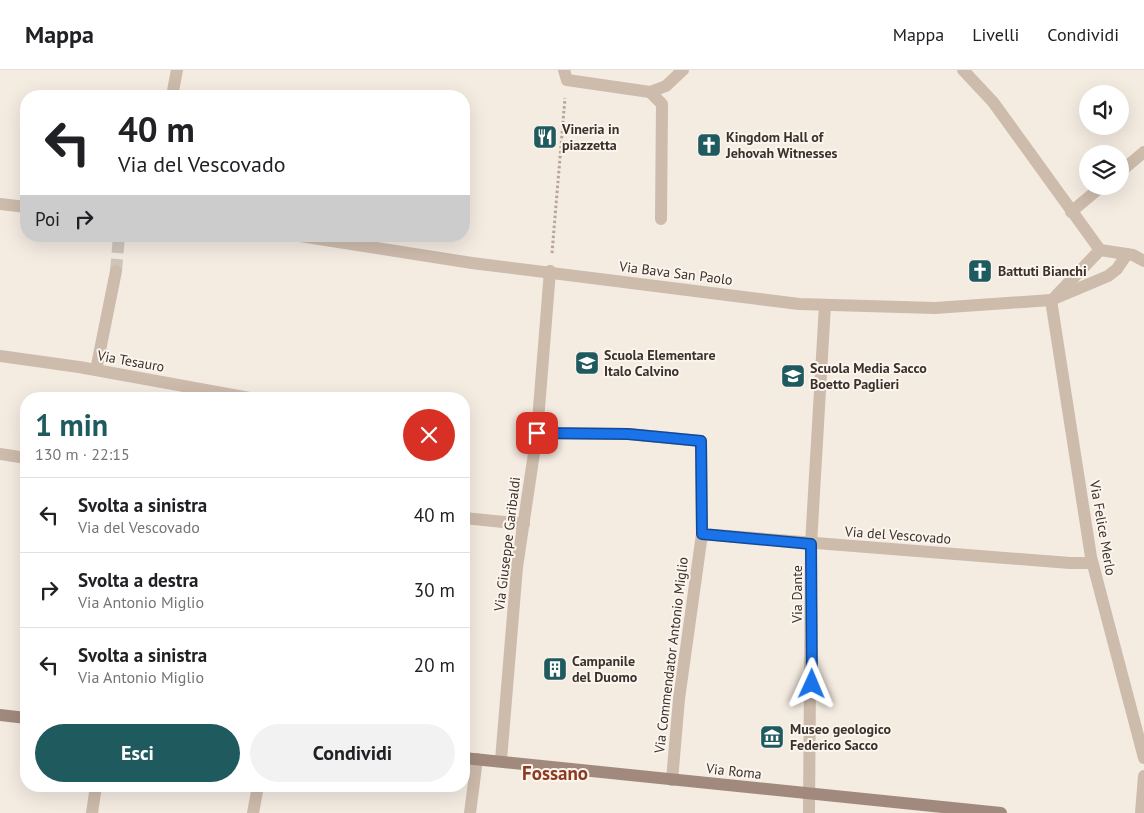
<!DOCTYPE html>
<html lang="it">
<meta charset="utf-8">
<style>
body{margin:0;font-family:"PT Sans",sans-serif;background:#f2f2f2;color:#202124;height:100vh;display:flex;flex-direction:column;font-size:19px;white-space:nowrap}
*{box-sizing:border-box;margin:0}
p{font-size:16px;color:#757577}
.icon{flex:none;width:28px;height:28px;fill:none;stroke:currentColor;stroke-width:2;stroke-linecap:round;stroke-linejoin:round}
.map{position:relative;flex:1;overflow:hidden}
.details{position:absolute;left:20px;top:322px;width:450px;height:400px;display:flex;flex-direction:column;background:#fff;border-radius:20px;box-shadow:0 5px 20px #0002}
.details>*{flex:none}
.top-card{position:absolute;left:20px;top:20px;width:450px;height:152px;border-radius:20px;box-shadow:0 5px 20px #0002;background:#fff;color:#202124;overflow:hidden}
.controls{position:absolute;left:1079px;top:15px;display:grid;gap:10px}
.controls a{display:grid;place-items:center;width:50px;height:50px;border-radius:50%;background:#fff;box-shadow:0 5px 20px #0002;font-size:25px}
.pin{position:absolute;display:grid;place-items:center;width:42px;height:42px;color:#fff;margin:-21px;border-radius:10px;box-shadow:0 2px 8px #0006}
.me{position:absolute;width:55px;margin:-28px;rotate:1deg;stroke-linejoin:round;filter:drop-shadow(0 0 4px #0008)}
.turn{display:flex;align-items:center;gap:18px;height:105px;padding:0 15px;font-size:22px}
.turn .icon{width:65px;height:65px;stroke-width:2.5}
.turn b{display:block;font-size:35px;line-height:42px}
.then{display:flex;align-items:center;height:48px;padding:0 15px;background:#0003;gap:10px;font-size:19px}
.round{display:grid;place-items:center;flex:none;width:52px;height:52px;border-radius:26px;background:#f2f2f2}
.headline{display:flex;align-items:center;justify-content:space-between;height:85px;padding:0 15px}
h1{font-size:30px;font-weight:800;line-height:38px;color:#1f5a5e}
.action{display:flex;gap:10px;margin-top:auto;padding:10px 15px}
.action a{flex:1;height:58px;border-radius:30px;background:#1f5a5e;color:#fff;font-size:20px;font-weight:800;line-height:58px;text-align:center}
.action a+a{background:#f2f2f2;color:#202124}
ul{padding:0;list-style:none}
li{display:flex;align-items:center;gap:15px;height:75px;padding:0 15px;border-top:1px solid #e0e0e0}
li div{flex:1}
li b{display:block;font-size:19px}
li em{font-style:normal}
header{display:flex;align-items:center;gap:30px;box-sizing:border-box;height:70px;padding:0 25px;background:#fff;border-bottom:1px solid #e0e0e0}
header strong{font-size:24px}
nav{display:flex;gap:28px;margin-inline-start:auto;font-size:18px}
.map>svg:first-child{display:block}
.lines{fill:none;stroke-linecap:round;stroke-linejoin:round}
.street-tunnel{stroke:#cfc6bd;stroke-width:12;stroke-dasharray:12 6;stroke-linecap:butt}
.path{stroke:#b9a596;stroke-width:3;stroke-dasharray:2.5 2.5;stroke-linecap:butt}
.lane{stroke:#cdbbac;stroke-width:12}
.street{stroke:#cdbbac;stroke-width:12}
.secondary{stroke:#a18a7d;stroke-width:12}
.route-casing{stroke:#114b97;stroke-width:12}
.route{stroke:#1a73e8;stroke-width:9}
.labels{text-anchor:middle;dominant-baseline:central;stroke-width:4;stroke-linejoin:round;paint-order:stroke}
.poi-label{font-size:14px;font-weight:bold;fill:#3b302b;stroke:#fbf5ee;text-anchor:start}
.street-label{font-size:14px;fill:#3b302b;stroke:#fbf5ee}
.district-label{font-size:19px;font-weight:bold;fill:#8c3b22;stroke:#fbf5ee}
</style>
<header>
<strong>Mappa</strong>
<nav><a>Mappa</a><a>Livelli</a><a>Condividi</a></nav>
</header>
<div class="map">
<svg width="1144" height="743" viewBox="0 0 1144 743">
<rect width="100%" height="100%" fill="#f4ebe1"/>
<g class="lines">
<polyline class="street-tunnel" points="116,201 119,166"/>
<polyline class="path" points="552,183 565,28"/>
<polyline class="lane" points="650,22 662,34 661,149"/>
<g class="street">
<polyline points="564,0 567,10 650,22 666,16 683,0"/>
<polyline points="963,0 993,32 1100,180"/>
<polyline points="172,26 177,0"/>
<polyline points="1120,102 1144,82"/>
<polyline points="0,134 26,137"/>
<polyline points="1071,142 1102,116"/>
<polyline points="300,166 472,193 799,234 935,238 1051,230 1108,206 1117,199 1127,184"/>
<polyline points="1100,180 1133,185 1144,191"/>
<polyline points="1055,227 1100,180"/>
<polyline points="1051,230 1091,487 1144,688"/>
<polyline points="0,286 79,297 256,329"/>
<polyline points="96,300 116,201"/>
<polyline points="537,363 629,364 701,371 702,464 679,629 672,710"/>
<polyline points="0,384 26,388"/>
<polyline points="464,448 524,454"/>
<polyline points="702,464 1070,493 1092,493"/>
<polyline points="501,690 517,497 537,363 550,201"/>
<polyline points="92,743 96,716"/>
<polyline points="253,743 258,716"/>
<polyline points="470,743 477,689"/>
<polyline points="809,743 811,474 825,235"/>
<polyline points="1141,743 1144,706"/>
</g>
<g class="secondary">
<polyline points="0,645 26,648"/>
<polyline points="464,688 1001,743"/>
</g>
</g>
<g class="lines">
<defs>
<polyline id="route" points="537,363 628,364 701,371 702,464 811,474 812,614"/>
</defs>
<use href="#route" class="route-casing"/>
<use href="#route" class="route"/>
</g>
<defs>
<symbol id="restaurant-square" viewBox="-11 -11 22 22"><rect x="-9" y="-9" width="18" height="18" rx="4" fill="#1f5a5e" stroke="#fbf5ee"/><path d="M-5-6h1v4h1v-4h1v4h1v-4h1v5L-1.5 .5V6h-2V.5L-5-1ZM5-6V6H3V1.5H1.5Q1.5-4 5-6Z" fill="#fff"/></symbol>
<symbol id="church-square" viewBox="-11 -11 22 22"><rect x="-9" y="-9" width="18" height="18" rx="4" fill="#1f5a5e" stroke="#fbf5ee"/><path d="M-1.2-6h2.4v3.5h3.3v2.4h-3.3V6h-2.4V-.1h-3.3v-2.4h3.3Z" fill="#fff"/></symbol>
<symbol id="school-square" viewBox="-11 -11 22 22"><rect x="-9" y="-9" width="18" height="18" rx="4" fill="#1f5a5e" stroke="#fbf5ee"/><path d="M0-5L7-2L0 1L-7-2ZM-4 1L0 2.5L4 1V4Q0 6-4 4Z" fill="#fff"/></symbol>
<symbol id="building-square" viewBox="-11 -11 22 22"><rect x="-9" y="-9" width="18" height="18" rx="4" fill="#1f5a5e" stroke="#fbf5ee"/><path d="M-4-6H4V6H1V3H-1V6H-4ZM-2.5-4.3h1.7v1.8h-1.7ZM.8-4.3h1.7v1.8H.8ZM-2.5-1h1.7V.8h-1.7ZM.8-1h1.7V.8H.8Z" fill="#fff"/></symbol>
<symbol id="museum-square" viewBox="-11 -11 22 22"><rect x="-9" y="-9" width="18" height="18" rx="4" fill="#1f5a5e" stroke="#fbf5ee"/><path d="M0-6L6-3V-2H-6V-3ZM-5-1h2V3h-2ZM-1-1h2V3h-2ZM3-1h2V3H3ZM-6 4H6V6H-6Z" fill="#fff"/></symbol>
</defs>
<g fill-rule="evenodd">
<use href="#restaurant-square" x="531" y="53" width="28" height="28"/>
<use href="#church-square" x="695" y="61" width="28" height="28"/>
<use href="#church-square" x="966" y="187" width="28" height="28"/>
<use href="#school-square" x="573" y="279" width="28" height="28"/>
<use href="#school-square" x="779" y="292" width="28" height="28"/>
<use href="#building-square" x="541" y="585" width="28" height="28"/>
<use href="#museum-square" x="758" y="653" width="28" height="28"/>
</g>
<g class="labels">
<g class="poi-label">
<text x="562" y="59">Vineria in<tspan x="562" dy="16">piazzetta</tspan></text>
<text x="726" y="67">Kingdom Hall of<tspan x="726" dy="16">Jehovah Witnesses</tspan></text>
<text x="998" y="201">Battuti Bianchi</text>
<text x="604" y="285">Scuola Elementare<tspan x="604" dy="16">Italo Calvino</tspan></text>
<text x="810" y="298">Scuola Media Sacco<tspan x="810" dy="16">Boetto Paglieri</tspan></text>
<text x="572" y="591">Campanile<tspan x="572" dy="16">del Duomo</tspan></text>
<text x="790" y="659">Museo geologico<tspan x="790" dy="16">Federico Sacco</tspan></text>
</g>
<g class="street-label">
<text transform="translate(676 203) rotate(7)">Via Bava San Paolo</text>
<text transform="translate(131 291) rotate(10)">Via Tesauro</text>
<text transform="translate(1103 458) rotate(80)">Via Felice Merlo</text>
<text transform="translate(898 465) rotate(4)">Via del Vescovado</text>
<text transform="translate(507 474) rotate(-83)">Via Giuseppe Garibaldi</text>
<text transform="translate(797 524) rotate(-90)">Via Dante</text>
<text transform="translate(671 585) rotate(-83)">Via Commendator Antonio Miglio</text>
<text transform="translate(734 701) rotate(6)">Via Roma</text>
</g>
<g class="district-label">
<text x="555" y="703">Fossano</text>
</g>
</g>
</svg>
<div class="controls">
<a><svg class="icon" aria-label="sound" viewBox="0 0 24 24"><path d="M4 9h4l5-4v14l-5-4H4zM17 9q2 3 0 6"/></svg></a>
<a><svg class="icon" aria-label="layers" viewBox="0 0 24 24"><path d="M12 4l9 5-9 5-9-5zM3 14l9 5 9-5"/></svg></a>
</div>
<div class="pin" style="left:537px;top:363px;background:#d93025"><svg class="icon" aria-label="arrive" viewBox="0 0 24 24"><path d="M6 21V4h12l-3 4 3 4H6"/></svg></div>
<svg class="me" style="left:812px;top:614px" viewBox="-20 -20 40 40"><path d="M0-17L14 15 0 8-14 15z" fill="#1a73e8" stroke="#fff" stroke-width="4"/></svg>
<div class="top-card">
<div class="turn"><svg class="icon" aria-label="left" viewBox="0 0 24 24"><path d="M17 20v-9H6M10 6l-5 5 5 5"/></svg><div><b>40 m</b>Via del Vescovado</div></div>
<div class="then">Poi<svg class="icon" aria-label="right" viewBox="0 0 24 24"><path d="M7 20v-9h11M14 6l5 5-5 5"/></svg></div>
</div>
<section class="details">
<div class="headline"><div><h1>1 min</h1><p>130 m · 22:15</p></div><a class="round" style="background:#d93025;color:#fff"><svg class="icon" aria-label="close" viewBox="0 0 24 24"><path d="M6 6l12 12M18 6L6 18"/></svg></a></div>
<ul>
<li><svg class="icon" aria-label="left" viewBox="0 0 24 24"><path d="M17 20v-9H6M10 6l-5 5 5 5"/></svg><div><b>Svolta a sinistra</b><p>Via del Vescovado</p></div><em>40 m</em></li>
<li><svg class="icon" aria-label="right" viewBox="0 0 24 24"><path d="M7 20v-9h11M14 6l5 5-5 5"/></svg><div><b>Svolta a destra</b><p>Via Antonio Miglio</p></div><em>30 m</em></li>
<li><svg class="icon" aria-label="left" viewBox="0 0 24 24"><path d="M17 20v-9H6M10 6l-5 5 5 5"/></svg><div><b>Svolta a sinistra</b><p>Via Antonio Miglio</p></div><em>20 m</em></li>
</ul>
<div class="action"><a>Esci</a><a>Condividi</a></div>
</section>
</div>
